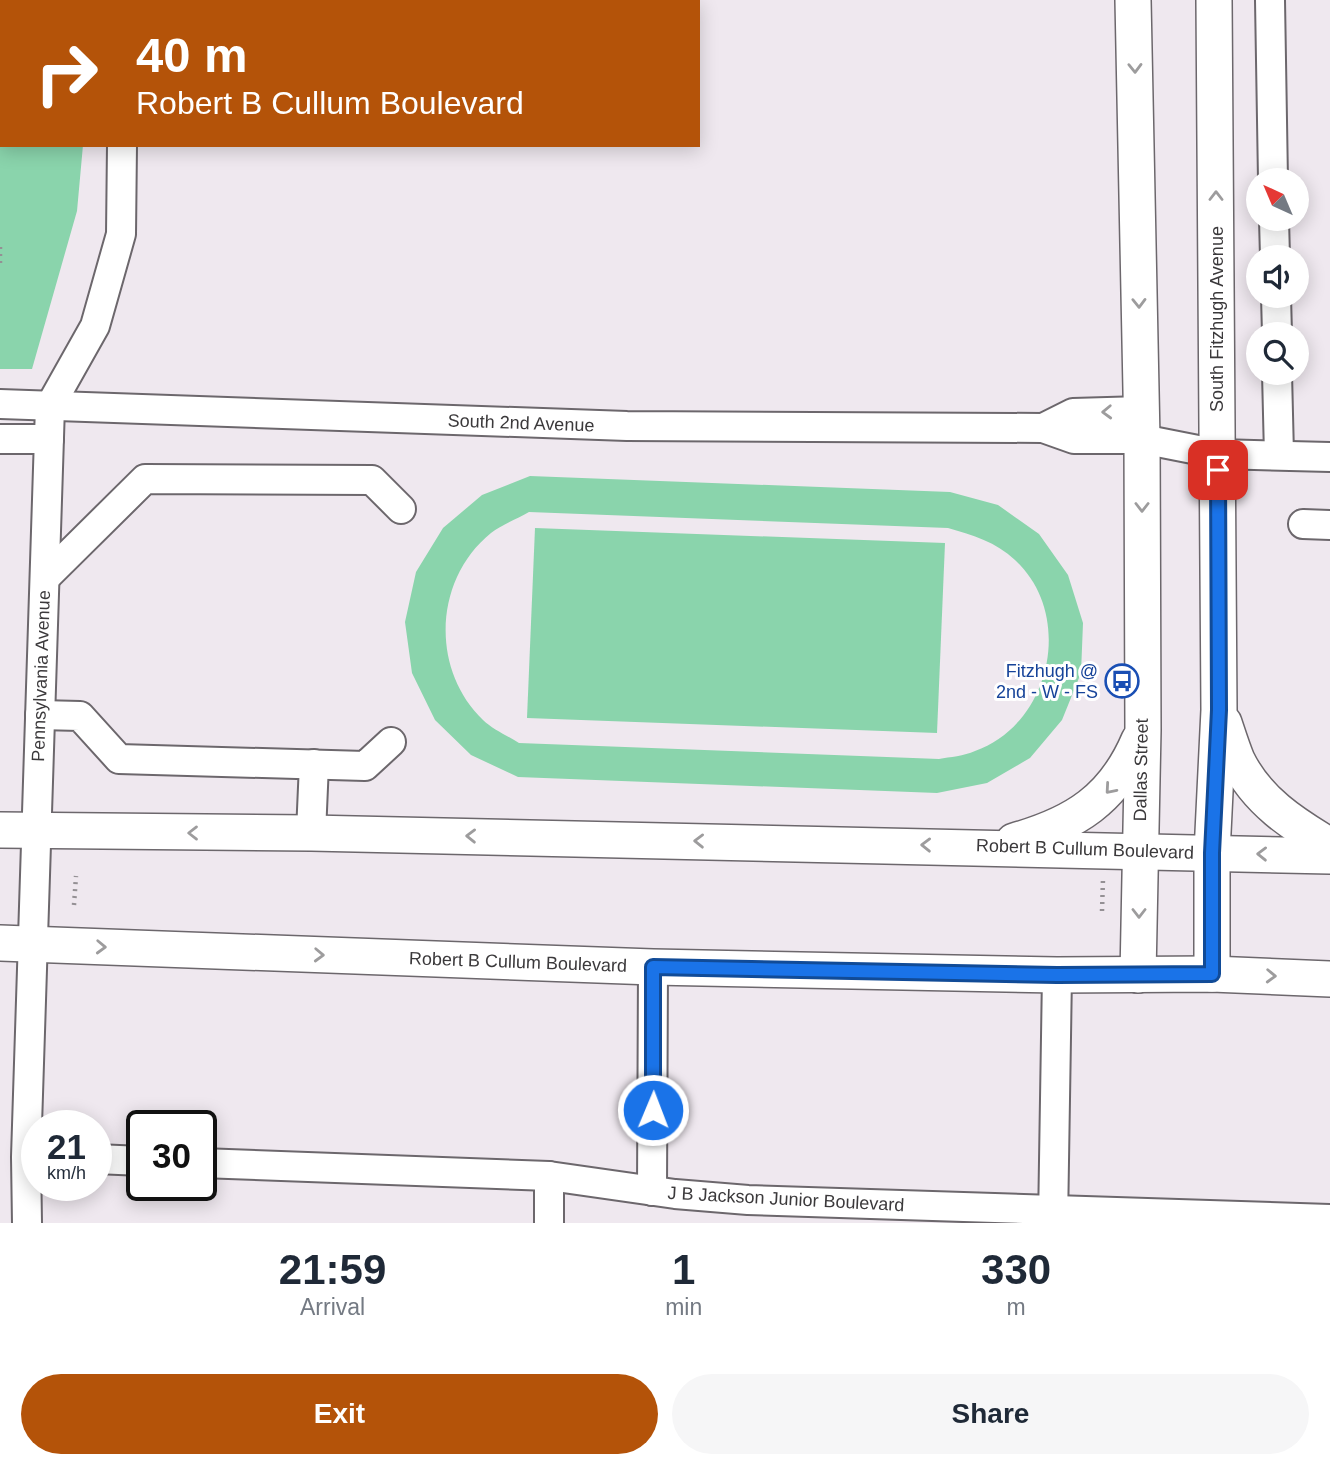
<!DOCTYPE html>
<style>
body{margin:0;font-family:Helvetica,sans-serif;background:#f6f6f7;color:#1f2937;height:100vh;display:flex;flex-direction:column;font-size:26px;white-space:nowrap}
*{box-sizing:border-box;margin:0}
p{font-size:23px;color:#747a83}
.icon{flex:none;width:38px;height:38px;fill:none;stroke:currentColor;stroke-width:2;stroke-linecap:round;stroke-linejoin:round}
.map{position:relative;height:1223px;overflow:hidden}
.panel{display:flex;flex-direction:column;background:#fff;flex:1}
.panel>*{flex:none}
.top-card{position:absolute;left:0px;top:0px;width:700px;height:147px;box-shadow:0 4px 18px #0003;background:#b45309;color:#fff;overflow:hidden}
.needle{width:46px;rotate:316deg}
.tools{position:absolute;left:1246px;top:168px;display:grid;gap:14px}
.tools a{display:grid;place-items:center;width:63px;height:63px;border-radius:50%;background:#fff;box-shadow:0 4px 18px #0003;font-size:35px}
.speed{position:absolute;left:21px;top:1110px;display:flex;gap:14px;font-size:35px;font-weight:700;text-align:center}
.speed>*{display:grid;place-content:center;width:91px;height:91px;border-radius:50%;background:#fff;box-shadow:0 4px 18px #0003;line-height:1}
.speed small{font-size:18px;font-weight:400}
.speed .limit{border:4px solid #111;border-radius:10px;background:#fff;color:#111}
.pin{position:absolute;display:grid;place-items:center;width:60px;height:60px;color:#fff;margin:-30px;border-radius:14px;box-shadow:0 4px 10px #0006}
.me{position:absolute;width:77px;margin:-38px;rotate:1deg;stroke-linejoin:round;filter:drop-shadow(0 0 5px #0008)}
.turn{display:flex;align-items:center;gap:24px;height:147px;padding:0 21px;font-size:32px}
.turn .icon{width:91px;height:91px;stroke-width:2.5}
.turn b{display:block;font-size:49px;line-height:60px}
.eta{display:flex;justify-content:space-evenly;align-items:center;height:119px;text-align:center}
.eta b{font-size:42px;font-weight:700;line-height:49px}
.cta{display:flex;gap:14px;margin-top:auto;padding:14px 21px}
.cta a{flex:1;height:80px;border-radius:42px;background:#b45309;color:#fff;font-size:28px;font-weight:700;line-height:80px;text-align:center}
.cta a+a{background:#f6f6f7;color:#1f2937}
.map>svg:first-child{display:block}
.green{fill:#8ad4ac;fill-rule:evenodd}
.lines{fill:none;stroke-linecap:round;stroke-linejoin:round}
.minor-casing{stroke:#6c676c;stroke-width:32}
.major-casing{stroke:#6c676c;stroke-width:38}
.path{stroke:#949094;stroke-width:4.5;stroke-dasharray:2 5;stroke-linecap:butt}
.minor{stroke:#fff;stroke-width:28}
.major{stroke:#fff;stroke-width:35}
.oneway{stroke:#9d9c9d}
.route-casing{stroke:#114b97;stroke-width:18}
.route{stroke:#1a73e8;stroke-width:12}
.labels{text-anchor:middle;dominant-baseline:central;stroke-width:6;stroke-linejoin:round;paint-order:stroke}
.street-label{font-size:18px;fill:#3b393b;stroke:#fff}
.transit-label{font-size:18px;fill:#164399;stroke:#fff;text-anchor:end}
</style>
<div class="map">
<svg width="1330" height="1223" viewBox="0 0 1330 1223">
<rect width="100%" height="100%" fill="#efe8ef"/>
<g class="green">
<polygon points="0,0 96,0 2,2 2,145 83,145 77,211 32,369 0,369"/>
<path d="M530 476 950 492 998 505 1039 534 1068 575 1083 623 1081 673 1062 720 1030 758 987 783 937 793 518 777 471 755 435 720 412 673 405 622 416 572 443 528 482 495ZM529 512 948 528C973 535 996 542 1015 560 1075 615 1051 724 975 751 964 756 950 757 939 759L519 743C508 736 492 729 483 720 430 669 434 579 491 533 501 525 517 519 529 512Z"/>
<polygon points="535,528 945,543 937,733 527,718"/>
</g>
<g class="lines">
<defs>
<g id="minor">
<polyline points="1270,0 1273,180"/>
<polyline points="124,2 124,0"/>
<polyline points="1274,219 1275,257"/>
<polyline points="1276,296 1277,334"/>
<polyline points="1277,373 1279,455"/>
<polyline points="0,404 627,426 1043,428 1074,439 1142,439 1218,454 1330,457"/>
<polyline points="1043,428 1073,413 1142,411"/>
<polyline points="0,439 49,439"/>
<polyline points="1303,524 1330,525"/>
<polyline points="45,578 145,479 372,480 401,509"/>
<polyline points="40,715 80,716 119,759 365,766 391,742"/>
<polyline points="311,833 314,764"/>
<polyline points="96,1159 142,1161"/>
<polyline points="201,1163 549,1176 675,1194 748,1200 1330,1219"/>
<polyline points="652,1191 653,967"/>
<polyline points="27,1223 26,1157 50,406 95,326 121,234 122,145"/>
<polyline points="549,1223 549,1176"/>
<polyline points="1053,1223 1057,975"/>
</g>
<g id="major">
<polyline points="1133,0 1142,439 1143,730 1138,975"/>
<path d="M1224 723C1228 735 1232 748 1237 760 1257 801 1293 824 1330 846"/>
<polyline points="0,830 311,833 1330,856"/>
<path d="M1014 841C1075 824 1114 799 1139 740"/>
<polyline points="0,943 653,967 1057,975 1212,974 1330,979"/>
<polyline points="1212,974 1212,853 1219,710 1214,0"/>
</g>
</defs>
<use href="#minor" class="minor-casing"/>
<use href="#major" class="major-casing"/>
<g class="path">
<polyline points="0,247 0,267"/>
<polyline points="74,905 76,876"/>
<polyline points="1102,911 1103,879"/>
</g>
<use href="#minor" class="minor"/>
<use href="#major" class="major"/>
</g>
<defs><path id="oneway-chevron" d="M-2-3.5L2.5 0L-2 3.5" fill="none" stroke-width="1.6" stroke-linecap="round" stroke-linejoin="round" transform="scale(1.75)"/></defs>
<g class="oneway">
<use href="#oneway-chevron" transform="translate(1135 68) rotate(89)"/>
<use href="#oneway-chevron" transform="translate(1216 196) rotate(-90)"/>
<use href="#oneway-chevron" transform="translate(1139 303) rotate(89)"/>
<use href="#oneway-chevron" transform="translate(1107 412) rotate(178)"/>
<use href="#oneway-chevron" transform="translate(1142 507) rotate(90)"/>
<use href="#oneway-chevron" transform="translate(1110 789) rotate(131)"/>
<use href="#oneway-chevron" transform="translate(193 833) rotate(-180)"/>
<use href="#oneway-chevron" transform="translate(471 836) rotate(-179)"/>
<use href="#oneway-chevron" transform="translate(699 841) rotate(-179)"/>
<use href="#oneway-chevron" transform="translate(926 845) rotate(-179)"/>
<use href="#oneway-chevron" transform="translate(1262 854) rotate(-179)"/>
<use href="#oneway-chevron" transform="translate(1139 913) rotate(90)"/>
<use href="#oneway-chevron" transform="translate(101 947) rotate(2)"/>
<use href="#oneway-chevron" transform="translate(319 955) rotate(2)"/>
<use href="#oneway-chevron" transform="translate(1271 976) rotate(2)"/>
</g>
<g class="lines">
<defs>
<polyline id="route" points="653,1110 653,967 1057,975 1212,974 1212,853 1219,710 1218,470"/>
</defs>
<use href="#route" class="route-casing"/>
<use href="#route" class="route"/>
</g>
<defs>
<symbol id="bus-ring" viewBox="-11 -11 22 22"><circle r="9.5" fill="#fff" stroke="#1a4fb4" stroke-width="1.5"/><path d="M-5-6H5V4H4V6H2V4H-2V6H-4V4H-5ZM-3.5-4V0h7V-4ZM-3.5 1.2v1.5H-2V1.2ZM2 1.2v1.5H3.5V1.2Z" fill="#1a4fb4"/></symbol>
</defs>
<g fill-rule="evenodd">
<use href="#bus-ring" x="1103" y="662" width="38" height="38"/>
</g>
<g class="labels">
<g class="street-label">
<text transform="translate(1217 319) rotate(-90)">South Fitzhugh Avenue</text>
<text transform="translate(521 423) rotate(2)">South 2nd Avenue</text>
<text transform="translate(41 676) rotate(-88)">Pennsylvania Avenue</text>
<text transform="translate(1141 770) rotate(-89)">Dallas Street</text>
<text transform="translate(1085 849) rotate(2)">Robert B Cullum Boulevard</text>
<text transform="translate(518 962) rotate(2)">Robert B Cullum Boulevard</text>
<text transform="translate(786 1199) rotate(3)">J B Jackson Junior Boulevard</text>
</g>
<g class="transit-label">
<text x="1098" y="671">Fitzhugh @<tspan x="1098" dy="21">2nd - W - FS</tspan></text>
</g>
</g>
</svg>
<div class="tools">
<a><svg class="needle" viewBox="-14 -14 28 28"><path d="M0-13l5 13h-10z" fill="#e53935"/><path d="M0 13l5-13h-10z" fill="#747a83"/></svg></a>
<a><svg class="icon" aria-label="sound" viewBox="0 0 24 24"><path d="M4 9h4l5-4v14l-5-4H4zM17 9q2 3 0 6"/></svg></a>
<a><svg class="icon" aria-label="search" viewBox="0 0 24 24"><circle cx="10" cy="10" r="6"/><path d="M15 15l6 6"/></svg></a>
</div>
<div class="speed"><div>21<small>km/h</small></div><div class="limit">30</div></div>
<div class="pin" style="left:1218px;top:470px;background:#d93025"><svg class="icon" aria-label="arrive" viewBox="0 0 24 24"><path d="M6 21V4h12l-3 4 3 4H6"/></svg></div>
<svg class="me" style="left:653px;top:1110px" viewBox="-20 -20 40 40"><circle r="17" fill="#1a73e8" stroke="#fff" stroke-width="3"/><path d="M0-11L8 9 0 5-8 9z" fill="#fff"/></svg>
<div class="top-card">
<div class="turn"><svg class="icon" aria-label="right" viewBox="0 0 24 24"><path d="M7 20v-9h11M14 6l5 5-5 5"/></svg><div><b>40 m</b>Robert B Cullum Boulevard</div></div>
</div>
</div>
<section class="panel">
<div class="eta">
<div><b>21:59</b><p>Arrival</p></div>
<div><b>1</b><p>min</p></div>
<div><b>330</b><p>m</p></div>
</div>
<div class="cta"><a>Exit</a><a>Share</a></div>
</section>
